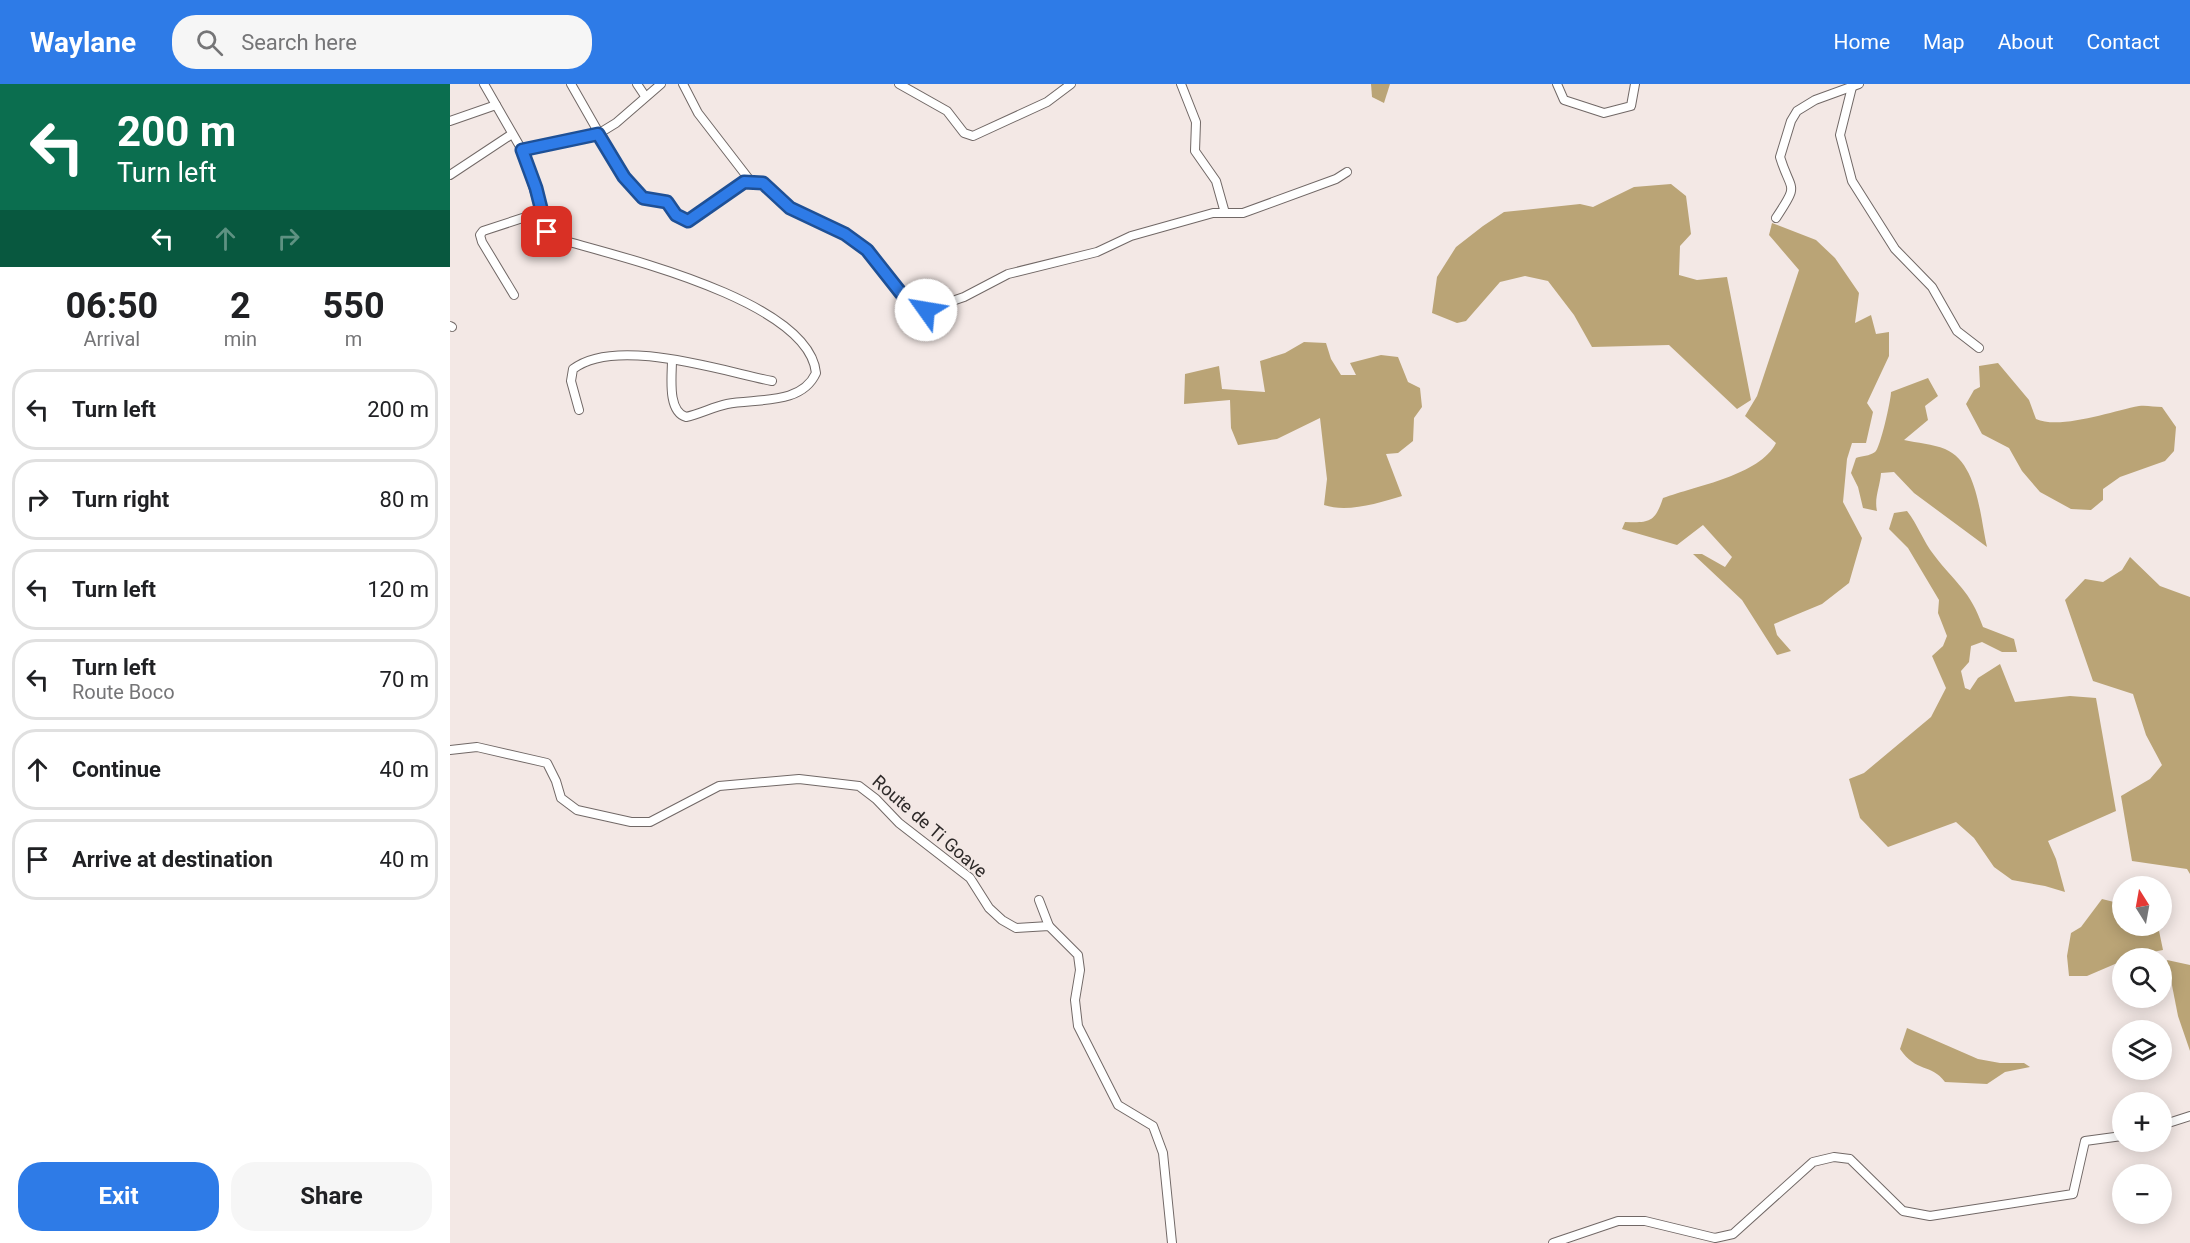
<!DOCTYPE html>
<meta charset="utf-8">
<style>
body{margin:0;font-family:Roboto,sans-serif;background:#f6f6f6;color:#202124;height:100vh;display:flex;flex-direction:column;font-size:22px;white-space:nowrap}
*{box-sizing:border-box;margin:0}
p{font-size:20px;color:#757577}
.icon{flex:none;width:33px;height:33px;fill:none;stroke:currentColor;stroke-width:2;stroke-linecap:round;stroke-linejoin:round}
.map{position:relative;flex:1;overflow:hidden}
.sheet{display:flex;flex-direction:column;background:#fff;width:450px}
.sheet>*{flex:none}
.banner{background:#0b6e4f;color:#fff;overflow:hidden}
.needle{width:39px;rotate:349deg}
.tools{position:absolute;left:1662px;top:792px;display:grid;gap:12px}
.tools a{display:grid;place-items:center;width:60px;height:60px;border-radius:50%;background:#fff;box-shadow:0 3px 15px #0003;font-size:30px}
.pin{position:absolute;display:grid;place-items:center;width:51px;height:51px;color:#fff;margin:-26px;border-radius:12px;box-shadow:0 3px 9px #0006}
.me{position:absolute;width:66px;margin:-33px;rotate:302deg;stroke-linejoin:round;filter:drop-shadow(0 0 4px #0008)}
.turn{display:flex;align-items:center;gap:21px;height:126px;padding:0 18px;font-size:27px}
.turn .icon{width:78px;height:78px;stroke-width:2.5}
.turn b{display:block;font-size:42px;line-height:51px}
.lanes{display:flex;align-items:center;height:57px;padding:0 18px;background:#0003;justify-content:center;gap:30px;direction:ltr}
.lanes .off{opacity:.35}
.eta{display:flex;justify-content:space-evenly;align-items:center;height:102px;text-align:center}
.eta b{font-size:36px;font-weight:700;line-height:42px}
.primary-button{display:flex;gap:12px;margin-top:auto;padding:12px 18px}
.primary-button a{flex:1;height:69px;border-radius:24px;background:#2e7be7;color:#fff;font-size:24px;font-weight:700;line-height:69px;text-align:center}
.primary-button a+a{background:#f6f6f6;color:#202124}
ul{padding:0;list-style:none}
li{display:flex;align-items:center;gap:18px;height:81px;margin:0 12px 9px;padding:0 6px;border:3px solid #e0e0e0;border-radius:24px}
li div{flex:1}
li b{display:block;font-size:22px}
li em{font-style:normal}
header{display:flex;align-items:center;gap:36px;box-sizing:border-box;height:84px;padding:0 30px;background:#2e7be7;color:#fff}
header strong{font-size:28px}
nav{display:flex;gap:33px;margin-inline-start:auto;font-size:21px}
.search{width:420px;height:54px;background:#f6f6f6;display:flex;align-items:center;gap:15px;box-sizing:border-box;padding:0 21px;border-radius:24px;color:#757577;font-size:22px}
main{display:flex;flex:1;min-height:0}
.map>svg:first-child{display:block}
.forest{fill:#baa476}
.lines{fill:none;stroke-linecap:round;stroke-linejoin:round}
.minor-casing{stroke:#716866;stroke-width:10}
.minor{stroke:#fff;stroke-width:8}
.route-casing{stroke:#1e5096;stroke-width:15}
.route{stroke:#2e7be7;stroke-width:10}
.labels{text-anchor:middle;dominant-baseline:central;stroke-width:4.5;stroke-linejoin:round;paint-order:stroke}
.street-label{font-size:18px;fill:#2e2a29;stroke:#f3e8e5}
</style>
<header>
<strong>Waylane</strong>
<div class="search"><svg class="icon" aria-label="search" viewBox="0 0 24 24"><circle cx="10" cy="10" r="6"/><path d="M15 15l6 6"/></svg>Search here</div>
<nav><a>Home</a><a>Map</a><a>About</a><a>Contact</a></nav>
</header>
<main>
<section class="sheet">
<div class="banner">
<div class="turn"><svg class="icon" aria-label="left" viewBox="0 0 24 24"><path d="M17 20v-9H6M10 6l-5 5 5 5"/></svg><div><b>200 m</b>Turn left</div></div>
<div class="lanes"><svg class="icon" aria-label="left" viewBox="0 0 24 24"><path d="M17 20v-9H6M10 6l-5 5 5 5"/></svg><svg class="icon off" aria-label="ahead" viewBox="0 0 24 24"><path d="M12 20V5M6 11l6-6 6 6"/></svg><svg class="icon off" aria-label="right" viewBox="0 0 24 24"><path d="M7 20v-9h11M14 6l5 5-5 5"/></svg></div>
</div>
<div class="eta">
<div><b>06:50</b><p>Arrival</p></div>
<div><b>2</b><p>min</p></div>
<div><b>550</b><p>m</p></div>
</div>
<ul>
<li><svg class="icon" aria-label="left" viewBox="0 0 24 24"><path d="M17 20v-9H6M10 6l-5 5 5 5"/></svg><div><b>Turn left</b></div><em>200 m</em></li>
<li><svg class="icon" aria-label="right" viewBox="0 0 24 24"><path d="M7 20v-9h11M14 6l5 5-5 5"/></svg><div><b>Turn right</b></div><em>80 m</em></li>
<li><svg class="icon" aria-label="left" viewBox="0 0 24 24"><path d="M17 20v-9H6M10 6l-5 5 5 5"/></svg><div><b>Turn left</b></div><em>120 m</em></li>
<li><svg class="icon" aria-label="left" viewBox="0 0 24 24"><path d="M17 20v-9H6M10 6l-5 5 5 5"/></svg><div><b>Turn left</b><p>Route Boco</p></div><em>70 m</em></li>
<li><svg class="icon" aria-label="ahead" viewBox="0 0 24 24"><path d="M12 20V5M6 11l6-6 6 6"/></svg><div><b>Continue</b></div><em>40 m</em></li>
<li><svg class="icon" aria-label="arrive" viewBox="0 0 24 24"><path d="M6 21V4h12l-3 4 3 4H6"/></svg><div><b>Arrive at destination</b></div><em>40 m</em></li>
</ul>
<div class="primary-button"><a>Exit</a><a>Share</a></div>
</section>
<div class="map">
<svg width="1740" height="1159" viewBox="0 0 1740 1159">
<rect width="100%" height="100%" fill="#f3e8e5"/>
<g class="forest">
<polygon points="921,0 940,0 934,19 922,13"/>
<polygon points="1221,100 1236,112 1241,150 1230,162 1229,191 1247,196 1277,193 1301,316 1287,325 1219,261 1142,263 1124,231 1098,197 1075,192 1050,198 1016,237 1007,239 982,229 987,193 1006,163 1033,142 1054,128 1130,120 1143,123 1184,103"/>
<path d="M1322 139 1366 156 1385 174 1409 209 1405 239 1421 231 1426 250 1439 248V272L1417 319 1423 328 1416 359H1402L1397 375 1393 418 1412 454 1399 499 1372 520 1324 540 1327 551 1341 567 1327 571 1292 516 1243 470H1252L1275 483 1282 473 1253 441 1227 461 1172 445 1175 438C1200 439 1205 438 1213 414 1246 402 1310 391 1326 359L1295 332 1307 312 1349 186 1319 151Z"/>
<path d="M854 258 876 259 881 275 891 291H906L900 279 931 271 948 273 958 298 970 304 972 323 964 334 963 357 948 369 936 370 952 412C929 419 897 429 874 421L877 395 870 334 827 355 788 361 781 344 780 316 734 320 735 290 769 282 772 305 815 308 810 277 835 269Z"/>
<path d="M1548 279 1579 316 1586 335C1610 346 1662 327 1689 322 1696 321 1705 323 1712 323L1726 343 1724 367 1715 377 1670 393 1653 405V416L1641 426 1621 425 1590 408 1572 387 1559 364 1532 350 1516 320 1524 306 1530 303 1529 282Z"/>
<path d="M1478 294 1488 312 1475 322 1478 336 1454 356C1467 359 1483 360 1495 365 1528 379 1530 433 1537 463L1464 409 1444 388 1431 389C1430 403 1424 414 1427 427L1413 424 1408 403 1401 389 1406 374C1411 372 1420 372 1425 368 1430 365 1441 316 1441 308Z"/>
<path d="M1457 427C1468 441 1473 457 1484 471 1506 500 1520 506 1533 543L1564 555 1567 568H1552L1532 558 1521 562 1519 578 1511 587 1515 604 1520 606 1528 594 1550 580 1565 618 1620 612 1646 614 1666 727 1598 757 1606 775 1615 808 1595 802 1562 796 1544 783 1524 754 1506 738 1438 763 1410 734 1399 695 1414 689 1481 633 1496 604 1482 572 1493 562 1497 552 1488 529 1489 516 1458 464 1439 445 1444 429Z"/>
<polygon points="1680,473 1710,502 1740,513 1740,790 1737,785 1682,777 1671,712 1700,695 1712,681 1696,651 1683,610 1643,597 1615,516 1635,495 1653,498 1672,486"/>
<polygon points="1652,815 1672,820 1672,842 1708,842 1713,866 1672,874 1672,877 1637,892 1619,892 1617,872 1621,849 1631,843"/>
<polygon points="1717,876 1740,881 1740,967 1728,932"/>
<path d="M1457 944 1528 975 1550 979H1574L1580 983 1555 988 1537 1000 1495 998C1481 979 1466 989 1450 965Z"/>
</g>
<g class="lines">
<defs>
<g id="minor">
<path d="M34 0 72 66 97 148 112 156C171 173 359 217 366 289 351 322 305 314 277 320 263 323 250 330 236 333 217 327 222 292 222 276"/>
<polyline points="121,0 174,93 193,114 217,119 226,131 238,137 294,98 313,99 340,124 395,150 418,166 462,223 476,226 514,213 558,190 647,168 681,152 763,129 793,129 886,95 897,88"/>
<polyline points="187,0 195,12"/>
<polyline points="233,0 248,29 302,99"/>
<polyline points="449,0 497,27 514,49 523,52 597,18 621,0"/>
<polyline points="731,0 746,38 745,67 766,97 775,129"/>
<polyline points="1107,0 1114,16 1154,29 1181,22 1185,0"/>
<polyline points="1402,3 1390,51 1402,97 1445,165 1482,203 1507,247 1529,264"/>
<polyline points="0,37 46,21"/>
<polyline points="72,66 148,50 166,39 211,0"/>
<polyline points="0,91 62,50"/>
<path d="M1326 134C1350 98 1341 109 1330 73L1341 37 1347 27 1365 16 1409 0"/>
<polyline points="64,211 32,158 30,151 33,147 91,128"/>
<polyline points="0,242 2,243"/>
<path d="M129 326 121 297 123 285C166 252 272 287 322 297"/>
<polyline points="0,666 27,663 97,679 106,697 111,714 127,726 181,738 200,738 269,702 349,695 409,702 426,715 449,739 520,794 539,824 552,836 566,844 599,842 628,871 630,886 625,916 628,942 668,1021 703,1042 713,1069 722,1159"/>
<polyline points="589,816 599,842"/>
<polyline points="1712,1041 1740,1032"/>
<polyline points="1103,1159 1168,1137 1195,1137 1265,1154 1283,1150 1363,1078 1384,1073 1400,1075 1453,1127 1480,1132 1623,1110 1635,1057 1672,1052"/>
</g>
</defs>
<use href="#minor" class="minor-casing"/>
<use href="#minor" class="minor"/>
</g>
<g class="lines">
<defs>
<polyline id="route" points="97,148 86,104 72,66 148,50 174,93 193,114 217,118 226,131 238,137 294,98 313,99 340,124 395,150 417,166 462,223 476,226"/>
</defs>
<use href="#route" class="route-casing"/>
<use href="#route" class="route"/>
</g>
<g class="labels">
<g class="street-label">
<text transform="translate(480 742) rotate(41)">Route de Ti Goave</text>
</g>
</g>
</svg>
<div class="tools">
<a><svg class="needle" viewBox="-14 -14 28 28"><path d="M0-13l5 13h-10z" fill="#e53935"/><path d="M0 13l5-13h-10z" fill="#757577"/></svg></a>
<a><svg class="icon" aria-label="search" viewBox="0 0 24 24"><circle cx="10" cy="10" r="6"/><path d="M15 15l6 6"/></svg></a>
<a><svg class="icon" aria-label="layers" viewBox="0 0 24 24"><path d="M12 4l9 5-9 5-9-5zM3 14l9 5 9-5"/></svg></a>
<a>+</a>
<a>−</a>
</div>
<div class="pin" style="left:97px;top:148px;background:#d93025"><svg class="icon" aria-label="arrive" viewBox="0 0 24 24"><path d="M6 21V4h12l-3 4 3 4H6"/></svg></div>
<svg class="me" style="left:476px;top:226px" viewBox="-20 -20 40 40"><circle r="19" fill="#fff"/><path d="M0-13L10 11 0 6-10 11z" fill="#2e7be7"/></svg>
</div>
</main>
